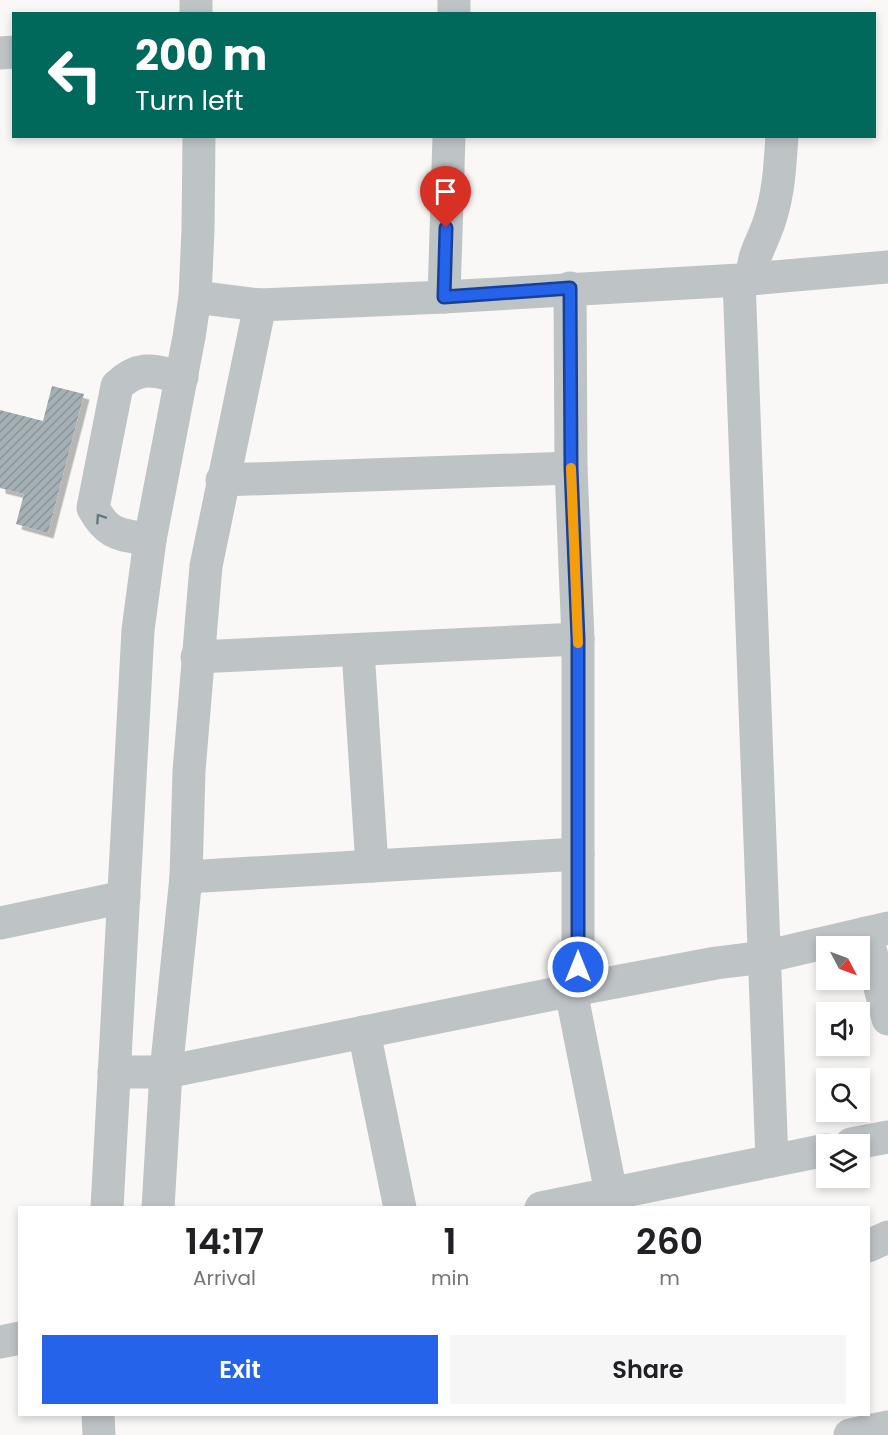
<!DOCTYPE html>
<style>
body{margin:0;font-family:Poppins,sans-serif;background:#f6f6f6;color:#202124;height:100vh;display:flex;flex-direction:column;font-size:22px;white-space:nowrap}
*{box-sizing:border-box;margin:0}
p{font-size:20px;color:#757577}
.icon{flex:none;width:33px;height:33px;fill:none;stroke:currentColor;stroke-width:2;stroke-linecap:round;stroke-linejoin:round}
.map{position:relative;flex:1;overflow:hidden}
.drawer{position:absolute;left:18px;top:1206px;width:852px;height:210px;display:flex;flex-direction:column;background:#fff;border-radius:0px;box-shadow:0 3px 9px #0003}
.drawer>*{flex:none}
.hud{position:absolute;left:12px;top:12px;width:864px;height:126px;border-radius:0px;box-shadow:0 3px 9px #0003;background:#00695c;color:#fff;overflow:hidden}
.needle{width:39px;rotate:131deg}
.buttons{position:absolute;left:816px;top:936px;display:grid;gap:12px}
.buttons a{display:grid;place-items:center;width:54px;height:54px;border-radius:0px;background:#fff;box-shadow:0 3px 9px #0003;font-size:30px}
.pin{position:absolute;display:grid;place-items:center;width:51px;height:51px;color:#fff;margin:-62px -26px;border-radius:50% 50% 50% 0;rotate:-45deg;box-shadow:0 0 6px #0007}
.pin .icon{rotate:45deg}
.me{position:absolute;width:66px;margin:-33px;rotate:0deg;stroke-linejoin:round;filter:drop-shadow(0 0 4px #0008)}
.turn{display:flex;align-items:center;gap:21px;height:126px;padding:0 24px;font-size:27px}
.turn .icon{width:78px;height:78px;stroke-width:2.5}
.turn b{display:block;font-size:42px;line-height:51px}
.eta{display:flex;justify-content:space-evenly;align-items:center;height:102px;text-align:center}
.eta b{font-size:36px;font-weight:600;line-height:42px}
.action{display:flex;gap:12px;margin-top:auto;padding:12px 24px}
.action a{flex:1;height:69px;border-radius:0px;background:#2563eb;color:#fff;font-size:24px;font-weight:600;line-height:69px;text-align:center}
.action a+a{background:#f6f6f6;color:#202124}
.map>svg:first-child{display:block}
.building{fill:url(#building-hatch);filter:url(#shadow)}
.lines{fill:none;stroke-linecap:round;stroke-linejoin:round}
.minor{stroke:#bec4c6;stroke-width:33}
.oneway{stroke:#657980}
.route-casing{stroke:#184099;stroke-width:15}
.route{stroke:#2563eb;stroke-width:10}
.slow{stroke:#f59e0b;stroke-width:10}
</style>
<div class="map">
<svg width="888" height="1435" viewBox="0 0 888 1435">
<defs>
<pattern id="building-hatch" width="6" height="6" patternUnits="userSpaceOnUse" patternTransform="scale(1.5)"><rect width="6" height="6" fill="#a5b0b4"/><path d="M-1 1l2-2M0 6l6-6M5 7l2-2" fill="none" stroke="#8a9498"/></pattern>
<filter id="shadow"><feDropShadow dx="5.5" dy="5.5" stdDeviation="0" flood-color="#0004"/></filter>
</defs>
<rect width="100%" height="100%" fill="#f9f8f6"/>
<polygon class="building" points="52,386 84,394 48,533 16,524 24,494 0,488 0,410 43,421"/>
<g class="lines">
<g class="minor">
<polyline points="196,0 196,14"/>
<polyline points="454,14 454,0"/>
<polyline points="0,53 14,52"/>
<path d="M752 279C753 250 764 242 771 216 779 190 780 164 782 136"/>
<polyline points="739,280 772,1161"/>
<polyline points="570,288 571,468 578,639 578,989"/>
<polyline points="195,297 260,305 444,297 739,280 888,267"/>
<polyline points="444,297 449,136"/>
<polyline points="222,480 571,468"/>
<path d="M150 540C121 534 109 537 93 508L117 386C140 364 154 371 182 377"/>
<polyline points="358,650 372,866"/>
<polyline points="197,657 578,639"/>
<polyline points="186,877 578,854"/>
<polyline points="0,923 124,897"/>
<polyline points="866,933 888,1019"/>
<polyline points="571,991 614,1208"/>
<polyline points="364,1032 400,1208"/>
<polyline points="114,1072 166,1072 578,989 716,963 764,957 888,928"/>
<polyline points="851,1144 888,1137"/>
<polyline points="107,1208 138,630 150,540 189,337 195,297 198,230 199,136"/>
<polyline points="158,1208 166,1072 186,877 189,771 206,566 260,305"/>
<polyline points="541,1208 826,1150"/>
<polyline points="868,1246 888,1237"/>
<polyline points="0,1342 20,1338"/>
<polyline points="98,1414 99,1435"/>
<polyline points="850,1435 888,1427"/>
</g>
</g>
<defs><path id="oneway-chevron" d="M-2-3.5L2.5 0L-2 3.5" fill="none" stroke-width="1.6" stroke-linecap="round" stroke-linejoin="round" transform="scale(1.5)"/></defs>
<use class="oneway" href="#oneway-chevron" transform="translate(100 518) rotate(-124)"/>
<g class="lines">
<defs>
<polyline id="route" points="446,228 444,297 570,288 571,468 578,639 578,967"/>
</defs>
<use href="#route" class="route-casing"/>
<use href="#route" class="route"/>
<polyline class="slow" points="571,468 578,643"/>
</g>
</svg>
<div class="buttons">
<a><svg class="needle" viewBox="-14 -14 28 28"><path d="M0-13l5 13h-10z" fill="#e53935"/><path d="M0 13l5-13h-10z" fill="#757577"/></svg></a>
<a><svg class="icon" aria-label="sound" viewBox="0 0 24 24"><path d="M4 9h4l5-4v14l-5-4H4zM17 9q2 3 0 6"/></svg></a>
<a><svg class="icon" aria-label="search" viewBox="0 0 24 24"><circle cx="10" cy="10" r="6"/><path d="M15 15l6 6"/></svg></a>
<a><svg class="icon" aria-label="layers" viewBox="0 0 24 24"><path d="M12 4l9 5-9 5-9-5zM3 14l9 5 9-5"/></svg></a>
</div>
<div class="pin" style="left:446px;top:228px;background:#d93025"><svg class="icon" aria-label="arrive" viewBox="0 0 24 24"><path d="M6 21V4h12l-3 4 3 4H6"/></svg></div>
<svg class="me" style="left:578px;top:967px" viewBox="-20 -20 40 40"><circle r="17" fill="#2563eb" stroke="#fff" stroke-width="3"/><path d="M0-11L8 9 0 5-8 9z" fill="#fff"/></svg>
<div class="hud">
<div class="turn"><svg class="icon" aria-label="left" viewBox="0 0 24 24"><path d="M17 20v-9H6M10 6l-5 5 5 5"/></svg><div><b>200 m</b>Turn left</div></div>
</div>
<section class="drawer">
<div class="eta">
<div><b>14:17</b><p>Arrival</p></div>
<div><b>1</b><p>min</p></div>
<div><b>260</b><p>m</p></div>
</div>
<div class="action"><a>Exit</a><a>Share</a></div>
</section>
</div>
